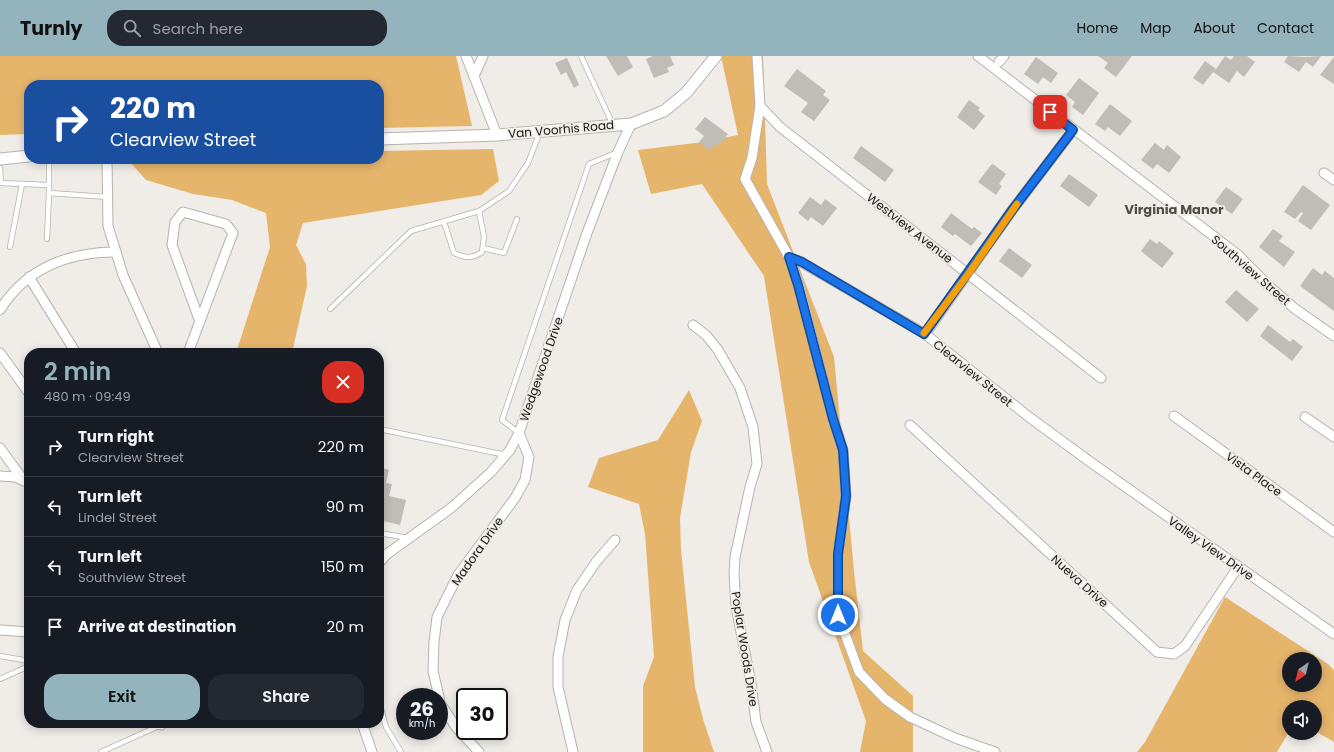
<!DOCTYPE html>
<meta charset="utf-8">
<style>
body{margin:0;font-family:Poppins,sans-serif;background:#242831;color:#f1f3f6;height:100vh;display:flex;flex-direction:column;font-size:15px;white-space:nowrap}
*{box-sizing:border-box;margin:0}
p{font-size:13px;color:#9ea1a6}
.icon{flex:none;width:22px;height:22px;fill:none;stroke:currentColor;stroke-width:2;stroke-linecap:round;stroke-linejoin:round}
.map{position:relative;flex:1;overflow:hidden}
.panel{position:absolute;left:24px;top:292px;width:360px;height:380px;display:flex;flex-direction:column;background:#171b24;border-radius:16px;box-shadow:0 2px 10px #0003}
.panel>*{flex:none}
.guide{position:absolute;left:24px;top:24px;width:360px;height:84px;border-radius:16px;box-shadow:0 2px 10px #0003;background:#1a4fa0;color:#fff;overflow:hidden}
.needle{width:26px;rotate:215deg}
.fabs{position:absolute;left:1282px;top:596px;display:grid;gap:8px}
.fabs a{display:grid;place-items:center;width:40px;height:40px;border-radius:50%;background:#171b24;box-shadow:0 2px 10px #0003;font-size:20px}
.speed{position:absolute;left:396px;top:632px;display:flex;gap:8px;font-size:20px;font-weight:700;text-align:center}
.speed>*{display:grid;place-content:center;width:52px;height:52px;border-radius:50%;background:#171b24;box-shadow:0 2px 10px #0003;line-height:1}
.speed small{font-size:10px;font-weight:400}
.speed .limit{border:2px solid #111;border-radius:6px;background:#fff;color:#111}
.pin{position:absolute;display:grid;place-items:center;width:34px;height:34px;color:#fff;margin:-17px;border-radius:8px;box-shadow:0 2px 6px #0006}
.me{position:absolute;width:44px;margin:-22px;rotate:0deg;stroke-linejoin:round;filter:drop-shadow(0 0 3px #0008)}
.turn{display:flex;align-items:center;gap:14px;height:84px;padding:0 20px;font-size:18px}
.turn .icon{width:52px;height:52px;stroke-width:2.5}
.turn b{display:block;font-size:28px;line-height:34px}
.round{display:grid;place-items:center;flex:none;width:42px;height:42px;border-radius:16px;background:#242831}
.overview{display:flex;align-items:center;justify-content:space-between;height:68px;padding:0 20px}
h1{font-size:24px;font-weight:600;line-height:30px;color:#93b4bc}
.cta{display:flex;gap:8px;margin-top:auto;padding:8px 20px}
.cta a{flex:1;height:46px;border-radius:16px;background:#93b4bc;color:#111;font-size:16px;font-weight:600;line-height:46px;text-align:center}
.cta a+a{background:#242831;color:#f1f3f6}
ul{padding:0;list-style:none}
li{display:flex;align-items:center;gap:12px;height:60px;padding:0 20px;border-top:1px solid #363941}
li div{flex:1}
li b{display:block;font-size:15px}
li em{font-style:normal}
header{display:flex;align-items:center;gap:24px;box-sizing:border-box;height:56px;padding:0 20px;background:#93b4bc;color:#111}
header strong{font-size:19px}
nav{display:flex;gap:22px;margin-inline-start:auto;font-size:14px}
.search{width:280px;height:36px;background:#242831;display:flex;align-items:center;gap:10px;box-sizing:border-box;padding:0 14px;border-radius:16px;color:#9ea1a6;font-size:15px}
.map>svg:first-child{display:block}
.green{fill:#e6b56c;fill-rule:evenodd}
.building{fill:#c0bcb6}
.lines{fill:none;stroke-linecap:round;stroke-linejoin:round}
.service-casing{stroke:#b7b3ae;stroke-width:6}
.minor-casing{stroke:#b7b3ae;stroke-width:11}
.tertiary-casing{stroke:#b7b3ae;stroke-width:13}
.service{stroke:#fff;stroke-width:4.5}
.minor{stroke:#fff;stroke-width:9}
.tertiary{stroke:#fff;stroke-width:11}
.route-casing{stroke:#114b97;stroke-width:10}
.route{stroke:#1a73e8;stroke-width:7}
.slow{stroke:#f59e0b;stroke-width:7}
.labels{text-anchor:middle;dominant-baseline:central;stroke-width:3.5;stroke-linejoin:round;paint-order:stroke}
.street-label{font-size:12px;fill:#181615;stroke:#f0ece7}
.neighbourhood-label{font-size:13px;font-weight:bold;fill:#4f4c47;stroke:#f0ece7}
</style>
<header>
<strong>Turnly</strong>
<div class="search"><svg class="icon" aria-label="search" viewBox="0 0 24 24"><circle cx="10" cy="10" r="6"/><path d="M15 15l6 6"/></svg>Search here</div>
<nav><a>Home</a><a>Map</a><a>About</a><a>Contact</a></nav>
</header>
<div class="map">
<svg width="1334" height="696" viewBox="0 0 1334 696">
<rect width="100%" height="100%" fill="#f0ece7"/>
<g class="green">
<polygon points="0,0 456,0 472,70 379,72 379,29 29,29 29,78 0,79"/>
<polygon points="721,0 763,0 767,128 834,301 854,515 863,595 913,640 913,696 860,696 866,665 809,506 764,220 702,128 651,138 638,94 703,86 738,79"/>
<polygon points="493,93 499,125 481,139 303,167 296,189 306,208 307,230 292,297 236,297 270,191 266,157 232,144 193,138 146,124 129,105 135,103 379,103 379,95"/>
<polygon points="689,334 702,365 691,396 680,462 681,494 695,631 703,663 714,696 643,696 643,630 654,601 645,478 639,448 588,431 599,402 658,384"/>
<path d="M1225 541 1328 608 1334 614V686L1315 675V651H1289V676L1277 696H1137L1145 686ZM1289 603H1315V629H1289Z"/>
</g>
<g class="building">
<polygon points="606,0 627,0 633,11 618,20"/>
<polygon points="653,0 670,0 674,9 667,12 669,16 654,22 646,3"/>
<polygon points="1098,0 1132,0 1116,21 1104,12 1108,7"/>
<polygon points="1225,0 1231,4 1234,0 1247,0 1255,6 1244,21 1237,15 1229,27 1213,16 1203,29 1193,22 1205,5 1216,13"/>
<polygon points="1288,0 1304,1 1321,0 1313,11 1306,6 1299,16 1284,6"/>
<polygon points="1036,1 1058,17 1051,27 1043,21 1038,28 1024,18"/>
<polygon points="1334,1 1334,28 1320,19"/>
<polygon points="567,2 579,29 574,32 566,16 561,19 555,7"/>
<polygon points="797,13 826,35 823,39 830,44 814,65 801,56 808,47 784,30"/>
<polygon points="1079,22 1099,37 1083,59 1072,51 1075,46 1066,39"/>
<polygon points="969,44 980,52 978,54 985,60 974,74 957,61"/>
<polygon points="1110,48 1132,65 1120,80 1108,71 1105,75 1095,68"/>
<polygon points="705,61 728,78 719,90 716,88 710,95 699,86 704,80 695,73"/>
<polygon points="1155,87 1164,94 1167,89 1181,101 1169,117 1157,108 1153,113 1141,104"/>
<polygon points="861,90 894,114 885,126 853,102"/>
<polygon points="993,108 1006,118 999,128 1002,130 996,139 978,126 991,109"/>
<polygon points="1069,118 1098,139 1089,151 1060,130"/>
<polygon points="1303,129 1330,149 1311,174 1298,165 1303,157 1301,156 1295,163 1284,156"/>
<polygon points="1226,131 1243,143 1232,158 1215,146"/>
<polygon points="810,141 821,149 825,143 837,152 823,170 811,161 808,165 798,157"/>
<polygon points="951,157 972,173 974,171 982,177 971,190 955,178 953,180 941,171"/>
<polygon points="1273,173 1283,180 1279,185 1295,196 1284,211 1259,191"/>
<polygon points="1150,183 1157,188 1159,185 1174,197 1162,212 1141,195"/>
<polygon points="1009,192 1032,209 1022,222 999,205"/>
<polygon points="1313,212 1322,219 1325,215 1334,222 1334,255 1300,230"/>
<polygon points="1236,234 1259,253 1247,266 1225,246"/>
<polygon points="1268,269 1290,286 1293,283 1303,291 1292,305 1260,280"/>
<polygon points="379,411 389,414 386,427 392,428 389,440 406,444 400,469 379,464"/>
</g>
<g class="lines">
<defs>
<g id="service">
<polyline points="581,0 613,69"/>
<polyline points="49,103 49,137 108,141"/>
<polyline points="0,112 1,127 48,129"/>
<path d="M444 166 454 197C465 202 472 203 482 196L484 181 479 155"/>
<polyline points="47,183 49,137"/>
<polyline points="10,191 22,128"/>
<polyline points="483,192 504,197 517,163"/>
<polyline points="330,253 411,175 479,155 509,135 528,107 540,76"/>
<polyline points="379,373 506,399"/>
<polyline points="519,377 502,364 589,108 618,96"/>
<polyline points="379,477 409,482"/>
<polyline points="0,600 29,605"/>
<polyline points="0,623 29,610"/>
<polyline points="379,645 386,671 401,696"/>
<polyline points="101,696 161,669"/>
</g>
<g id="minor">
<polyline points="466,0 497,79"/>
<polyline points="757,0 760,50 752,102 745,123 789,201 799,229 833,363 843,394 846,440 838,498 838,559 859,616 885,643 910,661 955,682 995,696"/>
<polyline points="978,0 1237,198 1269,230 1294,252 1334,280"/>
<polyline points="999,6 1004,0"/>
<polyline points="474,20 483,0"/>
<polyline points="760,50 780,71 1101,322"/>
<polyline points="107,103 108,170 123,219 158,297"/>
<polyline points="1324,117 1334,124"/>
<polyline points="789,201 801,206 925,278 1029,361 1089,405 1334,578"/>
<polyline points="29,221 76,297"/>
<path d="M0 254C26 212 69 196 116 196"/>
<polyline points="693,269 706,279 718,294 740,332 753,371 757,408 750,431 735,501 734,518 736,551 751,627 756,666 767,696"/>
<polyline points="925,278 1013,153 1073,74"/>
<polyline points="0,297 29,337"/>
<polyline points="188,297 233,177 226,168 183,156 175,166 172,189 200,266"/>
<polyline points="1174,360 1334,476"/>
<polyline points="1305,361 1334,381"/>
<polyline points="910,369 1157,596 1174,598 1185,590 1238,511"/>
<polyline points="0,392 24,425"/>
<polyline points="0,420 15,421 24,425"/>
<polyline points="379,507 387,498 451,452 491,416 510,394 519,377 587,177 618,96 631,68"/>
<polyline points="0,574 29,576"/>
<polyline points="439,641 433,615 434,586 437,561 458,519 515,442 525,424 529,401 519,377"/>
<polyline points="439,643 440,647 456,671 479,696"/>
<polyline points="362,667 372,696"/>
<polyline points="161,669 161,667"/>
<polyline points="573,696 558,631 558,601 565,564 577,534 596,506 615,484"/>
</g>
<g id="tertiary">
<polyline points="379,83 497,79 631,68 664,55 686,37 716,0"/>
<polyline points="0,103 29,100"/>
</g>
</defs>
<use href="#service" class="service-casing"/>
<use href="#minor" class="minor-casing"/>
<use href="#tertiary" class="tertiary-casing"/>
<use href="#service" class="service"/>
<use href="#minor" class="minor"/>
<use href="#tertiary" class="tertiary"/>
</g>
<g class="lines">
<defs>
<polyline id="route" points="838,559 838,498 846,440 843,394 833,363 798,229 789,201 802,206 924,278 1013,153 1073,74 1050,56"/>
</defs>
<use href="#route" class="route-casing"/>
<use href="#route" class="route"/>
<polyline class="slow" points="924,277 969,217 1017,148"/>
</g>
<g class="labels">
<g class="street-label">
<text transform="translate(561 73) rotate(-5)">Van Voorhis Road</text>
<text transform="translate(910 172) rotate(38)">Westview Avenue</text>
<text transform="translate(1251 214) rotate(41)">Southview Street</text>
<text transform="translate(541 313) rotate(-71)">Wedgewood Drive</text>
<text transform="translate(973 317) rotate(39)">Clearview Street</text>
<text transform="translate(1254 418) rotate(36)">Vista Place</text>
<text transform="translate(1211 492) rotate(35)">Valley View Drive</text>
<text transform="translate(477 495) rotate(-55)">Madora Drive</text>
<text transform="translate(1080 525) rotate(42)">Nueva Drive</text>
<text transform="translate(745 593) rotate(81)">Poplar Woods Drive</text>
</g>
<g class="neighbourhood-label">
<text x="1174" y="153">Virginia Manor</text>
</g>
</g>
</svg>
<div class="fabs">
<a><svg class="needle" viewBox="-14 -14 28 28"><path d="M0-13l5 13h-10z" fill="#e53935"/><path d="M0 13l5-13h-10z" fill="#9ea1a6"/></svg></a>
<a><svg class="icon" aria-label="sound" viewBox="0 0 24 24"><path d="M4 9h4l5-4v14l-5-4H4zM17 9q2 3 0 6"/></svg></a>
</div>
<div class="speed"><div>26<small>km/h</small></div><div class="limit">30</div></div>
<div class="pin" style="left:1050px;top:56px;background:#d93025"><svg class="icon" aria-label="arrive" viewBox="0 0 24 24"><path d="M6 21V4h12l-3 4 3 4H6"/></svg></div>
<svg class="me" style="left:838px;top:559px" viewBox="-20 -20 40 40"><circle r="17" fill="#1a73e8" stroke="#fff" stroke-width="3"/><path d="M0-11L8 9 0 5-8 9z" fill="#fff"/></svg>
<div class="guide">
<div class="turn"><svg class="icon" aria-label="right" viewBox="0 0 24 24"><path d="M7 20v-9h11M14 6l5 5-5 5"/></svg><div><b>220 m</b>Clearview Street</div></div>
</div>
<section class="panel">
<div class="overview"><div><h1>2 min</h1><p>480 m · 09:49</p></div><a class="round" style="background:#d93025;color:#fff"><svg class="icon" aria-label="close" viewBox="0 0 24 24"><path d="M6 6l12 12M18 6L6 18"/></svg></a></div>
<ul>
<li><svg class="icon" aria-label="right" viewBox="0 0 24 24"><path d="M7 20v-9h11M14 6l5 5-5 5"/></svg><div><b>Turn right</b><p>Clearview Street</p></div><em>220 m</em></li>
<li><svg class="icon" aria-label="left" viewBox="0 0 24 24"><path d="M17 20v-9H6M10 6l-5 5 5 5"/></svg><div><b>Turn left</b><p>Lindel Street</p></div><em>90 m</em></li>
<li><svg class="icon" aria-label="left" viewBox="0 0 24 24"><path d="M17 20v-9H6M10 6l-5 5 5 5"/></svg><div><b>Turn left</b><p>Southview Street</p></div><em>150 m</em></li>
<li><svg class="icon" aria-label="arrive" viewBox="0 0 24 24"><path d="M6 21V4h12l-3 4 3 4H6"/></svg><div><b>Arrive at destination</b></div><em>20 m</em></li>
</ul>
<div class="cta"><a>Exit</a><a>Share</a></div>
</section>
</div>
